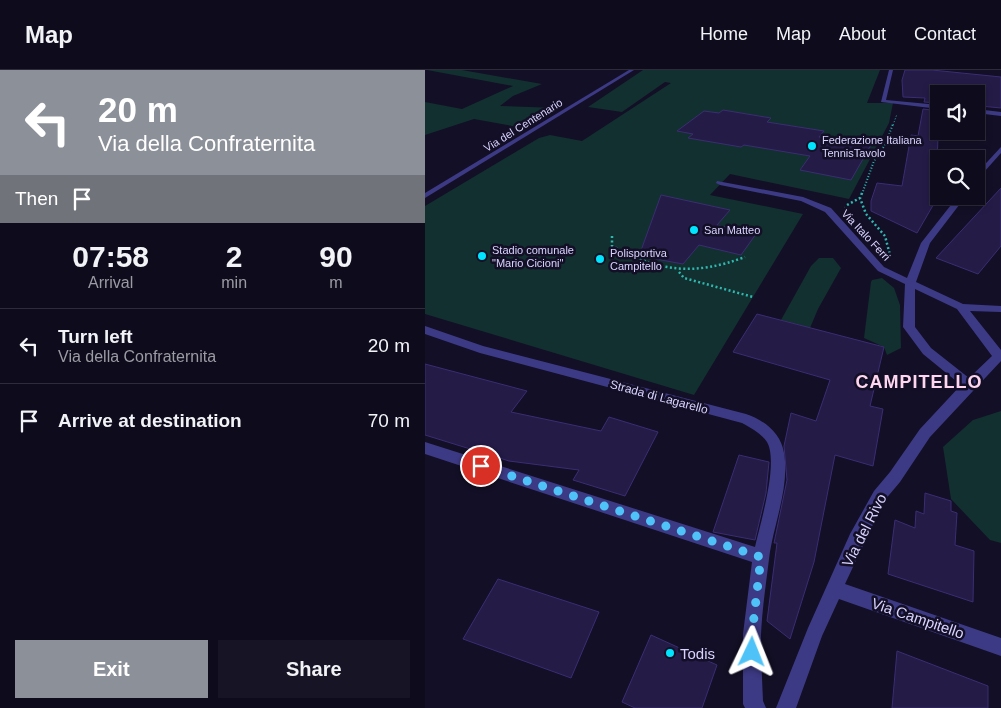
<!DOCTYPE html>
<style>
body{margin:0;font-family:Arial,sans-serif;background:#171425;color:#f1f3f6;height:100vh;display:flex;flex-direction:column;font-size:19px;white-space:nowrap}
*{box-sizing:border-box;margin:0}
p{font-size:16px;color:#9b9ba3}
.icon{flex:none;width:28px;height:28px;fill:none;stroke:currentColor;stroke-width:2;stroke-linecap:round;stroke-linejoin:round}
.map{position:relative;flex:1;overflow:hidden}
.drawer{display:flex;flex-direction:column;background:#0e0b1c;width:425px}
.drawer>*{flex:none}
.banner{background:#8c9099;color:#fff;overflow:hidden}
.controls{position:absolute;left:505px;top:15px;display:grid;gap:10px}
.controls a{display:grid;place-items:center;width:55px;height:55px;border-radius:0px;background:#0e0b1c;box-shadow:0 2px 8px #0003,0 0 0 1px #2e2b3b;font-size:25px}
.pin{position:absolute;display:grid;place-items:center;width:42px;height:42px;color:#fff;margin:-21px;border:2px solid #fff;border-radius:50%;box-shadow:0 1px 5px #0007}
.me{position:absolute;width:55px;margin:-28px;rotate:2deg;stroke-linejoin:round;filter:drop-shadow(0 0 4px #0008)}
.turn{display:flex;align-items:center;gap:18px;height:105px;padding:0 15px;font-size:22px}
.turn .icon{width:65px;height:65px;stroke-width:2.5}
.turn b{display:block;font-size:35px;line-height:42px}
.then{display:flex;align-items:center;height:48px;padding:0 15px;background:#0003;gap:10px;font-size:19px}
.eta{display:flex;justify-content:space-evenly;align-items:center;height:85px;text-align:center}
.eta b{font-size:30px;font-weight:700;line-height:35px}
.action{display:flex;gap:10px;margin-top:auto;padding:10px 15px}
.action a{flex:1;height:58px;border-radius:0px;background:#8c9099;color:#fff;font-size:20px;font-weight:700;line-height:58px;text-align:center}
.action a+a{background:#171425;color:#f1f3f6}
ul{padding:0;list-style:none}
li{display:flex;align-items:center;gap:15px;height:75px;padding:0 15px;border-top:1px solid #2e2b3b}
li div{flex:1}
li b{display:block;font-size:19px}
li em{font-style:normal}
header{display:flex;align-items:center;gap:30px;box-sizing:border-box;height:70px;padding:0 25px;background:#0e0b1c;border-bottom:1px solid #2e2b3b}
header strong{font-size:24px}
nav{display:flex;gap:28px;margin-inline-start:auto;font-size:18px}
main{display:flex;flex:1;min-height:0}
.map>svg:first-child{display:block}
.green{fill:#12302f}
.building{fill:#241b47;stroke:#3b2d73}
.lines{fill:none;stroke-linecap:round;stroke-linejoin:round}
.path-far2{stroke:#2fb8b0;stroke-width:1;stroke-dasharray:1 2;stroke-linecap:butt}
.path-far1{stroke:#2fb8b0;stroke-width:2;stroke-dasharray:1 2;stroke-linecap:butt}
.path{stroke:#2fb8b0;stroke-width:2.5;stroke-dasharray:2 2.5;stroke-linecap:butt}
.minor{fill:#3d3a85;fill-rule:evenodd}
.route{stroke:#4fc3f7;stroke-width:9;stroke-dasharray:0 16.2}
.poi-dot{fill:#00e5ff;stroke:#130f26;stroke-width:2}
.labels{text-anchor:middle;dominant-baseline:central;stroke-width:5;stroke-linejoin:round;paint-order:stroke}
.far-street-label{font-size:11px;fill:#d9d4ff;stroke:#130f26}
.far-poi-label{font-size:11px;fill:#d9d4ff;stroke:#130f26;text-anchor:start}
.street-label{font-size:12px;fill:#d9d4ff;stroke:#130f26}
.near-street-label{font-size:15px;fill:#d9d4ff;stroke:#130f26}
.near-poi-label{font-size:15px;fill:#d9d4ff;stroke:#130f26;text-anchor:start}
.district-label{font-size:18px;font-weight:bold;letter-spacing:1px;fill:#ffd6f0;stroke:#130f26}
</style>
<header>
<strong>Map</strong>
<nav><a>Home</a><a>Map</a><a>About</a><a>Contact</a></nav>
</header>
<main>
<section class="drawer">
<div class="banner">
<div class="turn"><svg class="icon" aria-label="left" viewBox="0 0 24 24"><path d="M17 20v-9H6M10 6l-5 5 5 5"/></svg><div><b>20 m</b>Via della Confraternita</div></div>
<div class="then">Then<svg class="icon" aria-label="arrive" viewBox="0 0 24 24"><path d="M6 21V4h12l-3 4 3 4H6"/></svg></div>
</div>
<div class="eta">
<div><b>07:58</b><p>Arrival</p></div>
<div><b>2</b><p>min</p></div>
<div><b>90</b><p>m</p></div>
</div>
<ul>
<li><svg class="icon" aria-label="left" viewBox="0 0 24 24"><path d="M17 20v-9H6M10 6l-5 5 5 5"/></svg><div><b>Turn left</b><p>Via della Confraternita</p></div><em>20 m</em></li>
<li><svg class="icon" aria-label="arrive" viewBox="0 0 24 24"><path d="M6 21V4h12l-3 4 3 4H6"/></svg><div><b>Arrive at destination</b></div><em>70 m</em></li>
</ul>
<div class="action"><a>Exit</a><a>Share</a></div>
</section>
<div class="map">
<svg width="576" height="638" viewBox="0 0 576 638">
<rect width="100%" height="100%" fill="#130f26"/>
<g class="green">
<polygon points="2,0 37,0 117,14 88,26 75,36 133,38 98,58 49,49 0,65 0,32 37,39 88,16"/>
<polygon points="218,0 455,0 442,33 468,33 464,53 424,129 305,104 285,125 378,144 269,325 0,244 0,136 114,68 125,65 157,71 246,13 240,12 197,42 163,37"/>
<polygon points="394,188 408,188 416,198 393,239 385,258 356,250 386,196"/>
<polygon points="457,208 469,218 475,235 476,278 462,285 459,277 439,268 446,212 447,210"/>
<polygon points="576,341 576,473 565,470 526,429 518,377 548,350"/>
</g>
<g class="building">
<polygon points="480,0 507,0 576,7 576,38 555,36 552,24 514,24 514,33 499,32 500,28 478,27 477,10"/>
<polygon points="498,39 514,41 512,93 514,94 514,125 492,163 446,141 446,131 452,113 477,116 486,65 493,66"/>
<polygon points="298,40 346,48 342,52 399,61 394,67 446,75 426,110 375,100 385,86 319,75 316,77 263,68 268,64 252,61 279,41 294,43"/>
<polygon points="576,118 576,176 553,204 511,188"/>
<polygon points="236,125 305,140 292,155 331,164 316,185 274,175 258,194 214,186"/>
<polygon points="332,244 459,277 445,336 458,339 448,396 410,385 389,492 365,569 342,551 352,473 349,473 362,410 359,376 366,343 391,351 405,310 308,282"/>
<polygon points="0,294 102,321 86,342 176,361 184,347 233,362 200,426 148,410 154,400 84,391 0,365"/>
<polygon points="314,385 344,392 341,423 330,470 288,462"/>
<polygon points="500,423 526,431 526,441 532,443 530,475 549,481 548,532 463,504 470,450 490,458 491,441 499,444"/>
<polygon points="73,509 174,542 146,608 38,569"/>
<polygon points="226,565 292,595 277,638 210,638 197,632"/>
<polygon points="472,581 563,616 563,638 467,638"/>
</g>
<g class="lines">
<polyline class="path-far2" points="468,55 472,44"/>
<polyline class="path-far1" points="437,124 449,91 460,75 468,54"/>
<g class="path">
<polyline points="437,123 435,128 441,144 460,166 465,185"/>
<polyline points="420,139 422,135 435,128"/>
<path d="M187 166V176C235 202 269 206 320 187"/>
<polyline points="254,202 259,208 328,227"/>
</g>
<g class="minor">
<polygon points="204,0 209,0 0,128 0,123"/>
<polygon points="464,0 468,0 461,30 514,35 514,39 456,32"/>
<polygon points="551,39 576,42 576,46 551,43"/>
<polygon points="576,77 576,83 551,111 551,104"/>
<path d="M292 111 378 127 406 138 459 197 482 208 496 173 533 126H541L505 173 491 212 538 234 576 236V242L545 241 576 280V291L505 367 475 412 459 431 420 514 576 568V586L414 529 397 566 371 638H351L383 558 425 464 449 421 465 402 495 359 536 315 498 284 478 257 480 214 453 201 400 142 376 131 295 115 291 113ZM490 219 532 239 567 286 544 308 506 278 490 257Z"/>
<path d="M0 256 58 276 321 344C339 350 356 363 359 383 365 418 348 455 344 489 341 514 337 540 336 565 336 587 337 609 338 631L341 638H320L318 634V564L327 492 0 384V372L330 477C335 454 354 393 342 372 337 364 326 358 317 353L55 283 0 264Z"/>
</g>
</g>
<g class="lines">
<polyline class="route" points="56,396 336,487 327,564 327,582"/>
</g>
<g class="poi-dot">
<circle cx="387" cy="76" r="5"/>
<circle cx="269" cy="160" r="5"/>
<circle cx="57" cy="186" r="5"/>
<circle cx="175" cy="189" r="5"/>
<circle cx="245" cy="583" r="5"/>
</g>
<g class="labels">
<g class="far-street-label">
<text transform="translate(98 55) rotate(-32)">Via del Centenario</text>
<text transform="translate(441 165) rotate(47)">Via Italo Ferri</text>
</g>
<g class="far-poi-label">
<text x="397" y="70">Federazione Italiana<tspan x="397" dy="13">TennisTavolo</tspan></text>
<text x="279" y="160">San Matteo</text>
<text x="67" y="180">Stadio comunale<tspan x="67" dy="13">"Mario Cicioni"</tspan></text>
<text x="185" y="183">Polisportiva<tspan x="185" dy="13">Campitello</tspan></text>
</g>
<g class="street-label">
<text transform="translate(234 327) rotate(15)">Strada di Lagarello</text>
</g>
<g class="near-street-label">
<text transform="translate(439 460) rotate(-63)">Via del Rivo</text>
<text transform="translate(493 548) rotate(19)">Via Campitello</text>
</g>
<g class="near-poi-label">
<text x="255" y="583">Todis</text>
</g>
<g class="district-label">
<text x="494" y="312">CAMPITELLO</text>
</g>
</g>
</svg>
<div class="controls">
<a><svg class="icon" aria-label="sound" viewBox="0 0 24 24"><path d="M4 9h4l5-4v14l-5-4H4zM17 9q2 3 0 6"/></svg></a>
<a><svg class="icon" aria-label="search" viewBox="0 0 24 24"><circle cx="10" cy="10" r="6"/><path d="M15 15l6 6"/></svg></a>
</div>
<div class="pin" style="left:56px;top:396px;background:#d93025"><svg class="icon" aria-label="arrive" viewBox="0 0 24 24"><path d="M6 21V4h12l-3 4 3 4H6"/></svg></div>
<svg class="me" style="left:327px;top:582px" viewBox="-20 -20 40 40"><path d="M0-17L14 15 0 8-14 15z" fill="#4fc3f7" stroke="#fff" stroke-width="4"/></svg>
</div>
</main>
